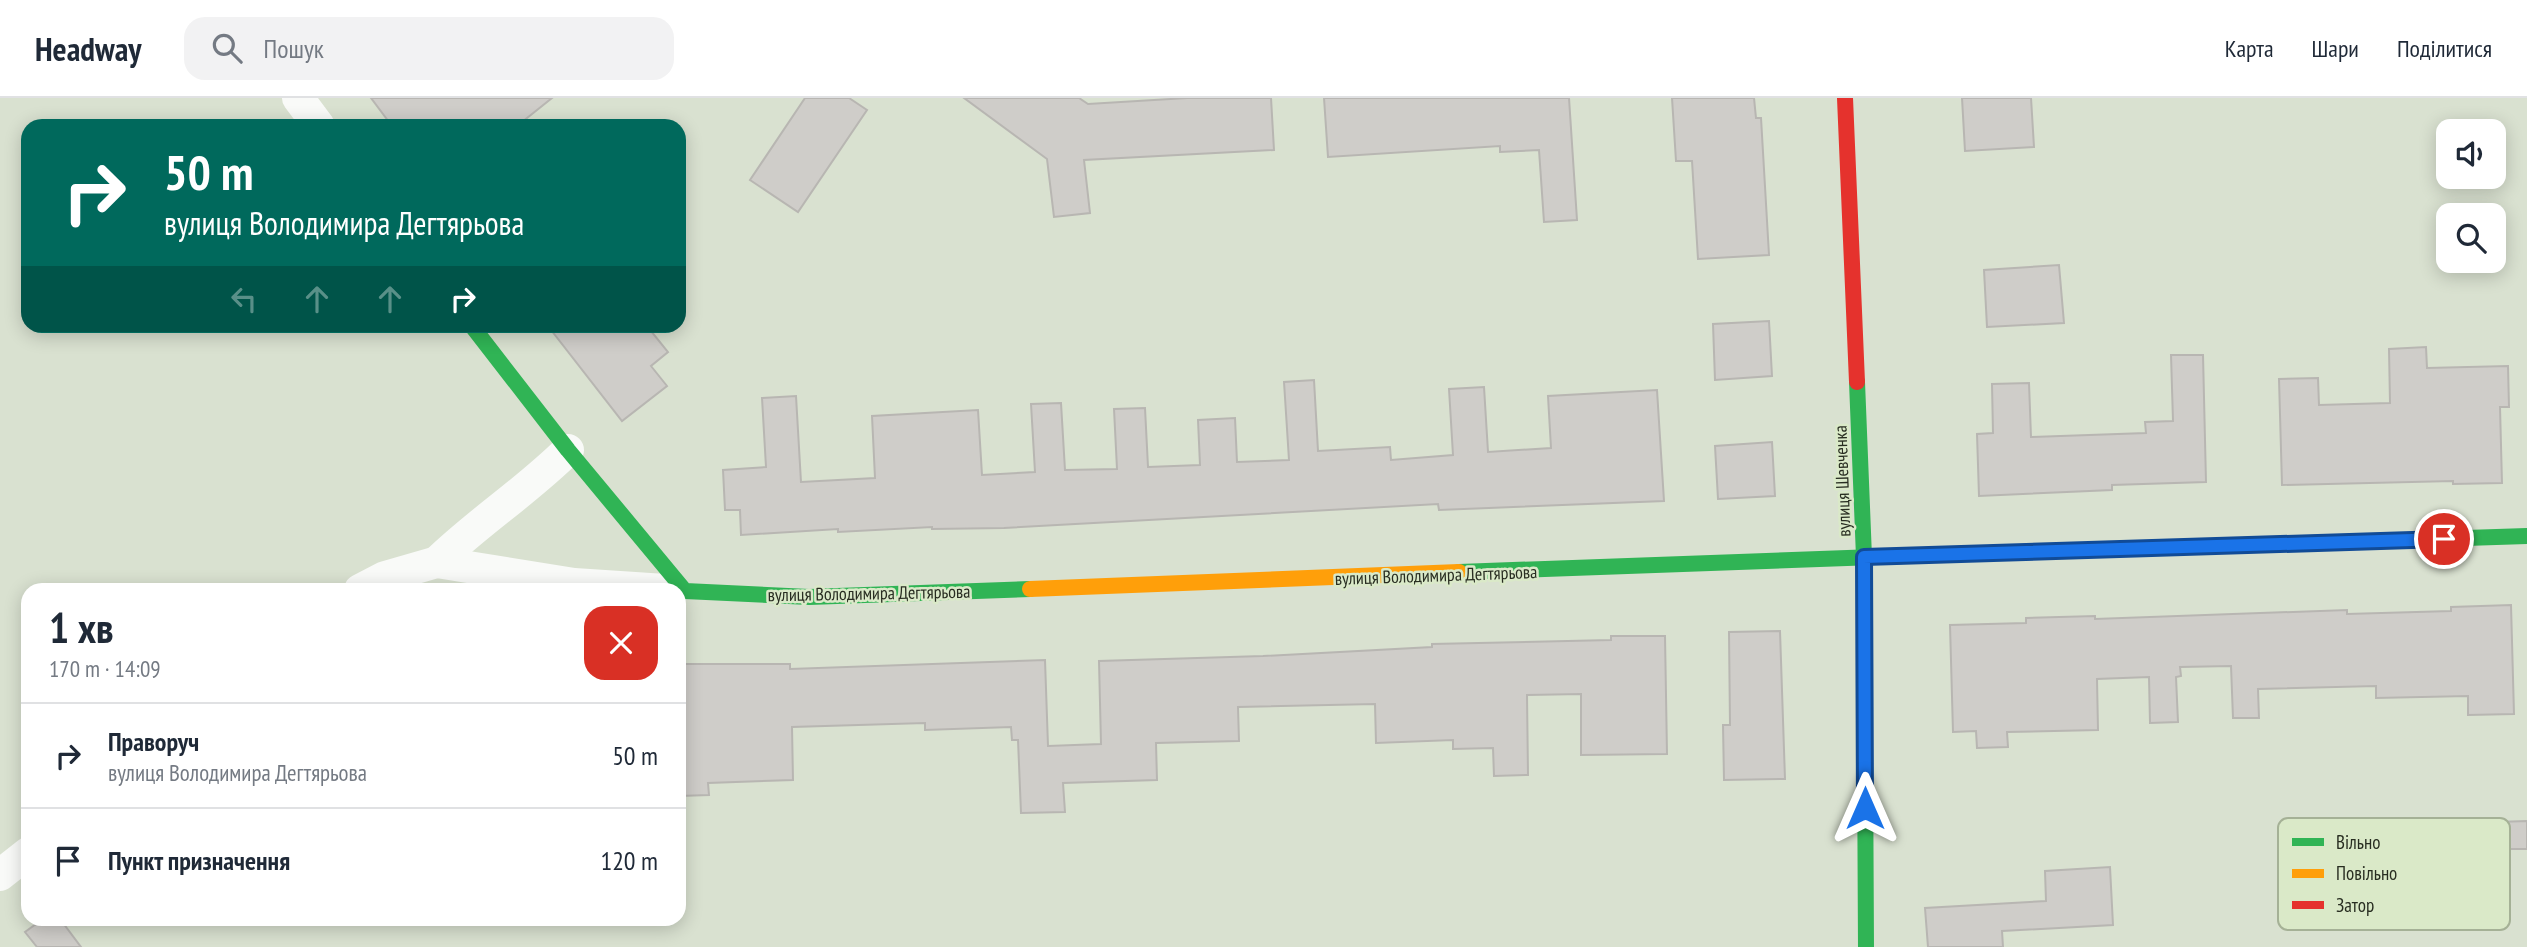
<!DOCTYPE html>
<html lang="uk">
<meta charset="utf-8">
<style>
body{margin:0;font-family:"PT Sans Narrow",sans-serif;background:#f2f2f3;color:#1f2937;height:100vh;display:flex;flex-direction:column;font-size:26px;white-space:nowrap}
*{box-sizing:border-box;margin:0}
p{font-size:23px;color:#747a83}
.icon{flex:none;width:38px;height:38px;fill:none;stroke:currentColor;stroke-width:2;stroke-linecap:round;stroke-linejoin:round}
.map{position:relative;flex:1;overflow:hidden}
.drawer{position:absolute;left:21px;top:485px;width:665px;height:343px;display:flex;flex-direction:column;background:#fff;border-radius:21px;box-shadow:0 4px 18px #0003}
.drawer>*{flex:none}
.banner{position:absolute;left:21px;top:21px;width:665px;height:214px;border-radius:21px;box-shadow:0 4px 18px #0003;background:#00695c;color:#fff;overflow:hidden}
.buttons{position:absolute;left:2436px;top:21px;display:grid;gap:14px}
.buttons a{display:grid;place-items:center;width:70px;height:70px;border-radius:14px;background:#fff;box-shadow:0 4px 18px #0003;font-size:35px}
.pin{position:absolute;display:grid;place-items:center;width:60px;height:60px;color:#fff;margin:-30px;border:4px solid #fff;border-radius:50%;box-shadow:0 2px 7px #0007}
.me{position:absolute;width:77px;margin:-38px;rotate:0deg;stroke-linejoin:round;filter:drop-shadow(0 0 5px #0008)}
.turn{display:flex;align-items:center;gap:24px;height:147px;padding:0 28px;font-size:32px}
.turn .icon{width:91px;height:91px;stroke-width:2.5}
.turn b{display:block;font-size:49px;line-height:60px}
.lanes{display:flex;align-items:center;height:66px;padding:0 28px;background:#0003;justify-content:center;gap:35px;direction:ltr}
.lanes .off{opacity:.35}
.round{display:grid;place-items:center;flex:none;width:74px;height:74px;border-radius:21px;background:#f2f2f3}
.summary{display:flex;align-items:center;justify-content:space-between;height:119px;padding:0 28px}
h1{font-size:42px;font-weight:800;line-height:52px}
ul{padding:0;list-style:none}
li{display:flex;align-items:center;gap:21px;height:105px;padding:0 28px;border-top:2px solid #e0e1e3}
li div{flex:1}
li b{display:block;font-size:26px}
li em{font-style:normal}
header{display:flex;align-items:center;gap:42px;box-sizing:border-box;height:98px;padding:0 35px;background:#fff;border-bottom:2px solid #e0e1e3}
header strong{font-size:33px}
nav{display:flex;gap:38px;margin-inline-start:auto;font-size:24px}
.search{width:490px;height:63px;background:#f2f2f3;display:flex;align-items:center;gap:18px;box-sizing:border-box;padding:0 24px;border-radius:21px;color:#747a83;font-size:26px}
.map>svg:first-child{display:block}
.building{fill:#cfcdc9;stroke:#b8b6b2;stroke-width:2}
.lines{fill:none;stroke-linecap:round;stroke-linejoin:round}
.street{stroke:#f9faf8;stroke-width:32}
.fast{stroke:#30b455;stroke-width:16}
.slow{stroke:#ff9f0a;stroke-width:16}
.jam{stroke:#e5322d;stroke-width:16}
.route-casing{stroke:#114b97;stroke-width:18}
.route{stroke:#1a73e8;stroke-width:12}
.labels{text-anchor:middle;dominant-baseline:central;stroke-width:5;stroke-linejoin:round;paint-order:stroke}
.street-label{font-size:18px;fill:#282d21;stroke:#dae9c8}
.key{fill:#dae9c8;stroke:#a5b196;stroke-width:2}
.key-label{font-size:19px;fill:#282d21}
</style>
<header>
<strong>Headway</strong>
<div class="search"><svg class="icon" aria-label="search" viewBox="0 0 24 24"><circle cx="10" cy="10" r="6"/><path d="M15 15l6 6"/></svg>Пошук</div>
<nav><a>Карта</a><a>Шари</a><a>Поділитися</a></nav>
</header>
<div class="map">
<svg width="2527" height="849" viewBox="0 0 2527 849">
<rect width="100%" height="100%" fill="#d9e1d0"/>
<g class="building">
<polygon points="371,0 552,0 517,28 392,28"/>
<polygon points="805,0 849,0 867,12 798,114 750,82"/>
<polygon points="964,0 1079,0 1088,6 1187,0 1271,0 1274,52 1084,62 1090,115 1054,119 1047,61"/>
<polygon points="1324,0 1569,0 1577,122 1544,124 1539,52 1500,54 1500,48 1328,59"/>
<polygon points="1672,0 1754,0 1756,20 1761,20 1769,157 1698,161 1692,63 1676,63"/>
<polygon points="1962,0 2031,0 2034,49 1965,53"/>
<polygon points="2059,167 2064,225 1987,229 1984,172"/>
<polygon points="1769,223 1772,278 1715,282 1713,226"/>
<polygon points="548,228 647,228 668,254 651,268 667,288 622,323"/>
<polygon points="2426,249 2427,270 2508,268 2509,309 2500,309 2502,385 2453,386 2453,383 2282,387 2279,281 2318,280 2319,307 2390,305 2389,251"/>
<polygon points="2171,257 2203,257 2206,384 2112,387 2112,392 1979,398 1977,336 1993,335 1992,286 2029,285 2031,339 2146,335 2145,324 2173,323"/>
<polygon points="1314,282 1318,353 1390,349 1391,362 1453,357 1449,291 1484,289 1488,354 1551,350 1548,298 1657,292 1664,403 1439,412 1438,406 1004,430 932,431 932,429 838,434 838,431 741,437 740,412 725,412 723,372 766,369 762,300 796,298 801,384 875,380 872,318 978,312 982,377 1035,374 1031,306 1061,305 1065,372 1117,371 1114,311 1145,310 1148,369 1200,367 1198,322 1235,320 1237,364 1289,362 1284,284"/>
<polygon points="1772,344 1775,398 1718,401 1715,348"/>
<polygon points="2511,507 2514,616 2468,617 2468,598 2376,600 2376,588 2258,591 2259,620 2233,620 2231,568 2180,569 2181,578 2176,579 2178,624 2150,625 2149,579 2097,581 2098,632 2007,634 2008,649 1977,650 1976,633 1953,634 1950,527 2026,525 2026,520 2095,518 2095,521 2347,512 2347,516 2451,513 2451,509"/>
<polygon points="1780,533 1785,681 1724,682 1723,627 1730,627 1729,534"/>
<polygon points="1611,538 1665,538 1667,656 1581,657 1581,596 1527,597 1528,677 1494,678 1493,650 1453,651 1453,642 1376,645 1375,606 1238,609 1239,643 1156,645 1157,682 1063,685 1065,714 1021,715 1018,642 1012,642 1011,629 925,632 925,625 792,629 793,682 708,685 709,697 679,698 679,566 790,566 790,571 1045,562 1048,648 1101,646 1099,563 1263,558 1432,549 1432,546 1611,542"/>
<polygon points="2527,723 2527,751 2498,751 2497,724"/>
<polygon points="2110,769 2113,827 2002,833 2003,849 1928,849 1925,810 2046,803 2045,773"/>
<polygon points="43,821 60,821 81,849 37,849 25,834"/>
</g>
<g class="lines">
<g class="street">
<polyline points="298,0 319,28"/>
<path d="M437 464C478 424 527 393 568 352"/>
<polyline points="360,492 385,479 437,464 574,486 665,492"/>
<polyline points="0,777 28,755"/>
</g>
<g class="fast">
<polyline points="472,228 568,352 685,493 809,499 1030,491"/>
<polyline points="1857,284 1864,459 1866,849"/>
<polyline points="2435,441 2527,438"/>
<polyline points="1459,474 1958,456"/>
</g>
<g class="slow">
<polyline points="1958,456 2435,441"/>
<polyline points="1030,491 1459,474"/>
</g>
<polyline class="jam" points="1845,0 1857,284"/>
</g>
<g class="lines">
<defs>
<polyline id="route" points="1865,710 1864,459 2444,441"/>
</defs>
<use href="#route" class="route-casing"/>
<use href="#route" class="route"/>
</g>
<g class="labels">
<g class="street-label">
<text transform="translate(1842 383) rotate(-92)">вулиця Шевченка</text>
<text transform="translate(1436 477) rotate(-2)">вулиця Володимира Дегтярьова</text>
<text transform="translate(869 495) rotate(-1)">вулиця Володимира Дегтярьова</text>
</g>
</g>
<rect x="2278" y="720" width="232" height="112" rx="10" class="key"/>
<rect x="2292" y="740" width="32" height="8" fill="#30b455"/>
<rect x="2292" y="771" width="32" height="9" fill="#ff9f0a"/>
<rect x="2292" y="803" width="32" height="8" fill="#e5322d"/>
<g class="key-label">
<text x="2336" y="751">Вільно</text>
<text x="2336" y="782">Повільно</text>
<text x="2336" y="814">Затор</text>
</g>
</svg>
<div class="buttons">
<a><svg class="icon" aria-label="sound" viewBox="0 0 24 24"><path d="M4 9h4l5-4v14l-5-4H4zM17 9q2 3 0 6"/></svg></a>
<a><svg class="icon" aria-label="search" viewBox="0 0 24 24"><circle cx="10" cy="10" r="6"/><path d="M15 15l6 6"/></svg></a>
</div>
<div class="pin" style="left:2444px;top:441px;background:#d93025"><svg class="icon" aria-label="arrive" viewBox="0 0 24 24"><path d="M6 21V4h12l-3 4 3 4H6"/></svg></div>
<svg class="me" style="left:1865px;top:710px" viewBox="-20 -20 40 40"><path d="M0-17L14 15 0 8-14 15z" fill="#1a73e8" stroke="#fff" stroke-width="4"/></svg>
<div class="banner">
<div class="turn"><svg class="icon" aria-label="right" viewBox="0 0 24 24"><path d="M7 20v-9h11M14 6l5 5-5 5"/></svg><div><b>50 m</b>вулиця Володимира Дегтярьова</div></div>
<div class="lanes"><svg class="icon off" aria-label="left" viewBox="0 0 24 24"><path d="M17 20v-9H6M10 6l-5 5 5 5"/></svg><svg class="icon off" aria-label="ahead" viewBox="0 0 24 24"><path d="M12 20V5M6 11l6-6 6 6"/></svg><svg class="icon off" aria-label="ahead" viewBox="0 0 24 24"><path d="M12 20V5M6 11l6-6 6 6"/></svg><svg class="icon" aria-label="right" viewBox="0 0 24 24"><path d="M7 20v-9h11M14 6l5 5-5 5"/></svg></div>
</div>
<section class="drawer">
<div class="summary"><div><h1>1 хв</h1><p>170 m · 14:09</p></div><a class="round" style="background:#d93025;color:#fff"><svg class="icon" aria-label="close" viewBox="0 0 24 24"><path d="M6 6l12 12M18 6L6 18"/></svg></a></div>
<ul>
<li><svg class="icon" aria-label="right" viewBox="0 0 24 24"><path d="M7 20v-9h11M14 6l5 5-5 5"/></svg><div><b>Праворуч</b><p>вулиця Володимира Дегтярьова</p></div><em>50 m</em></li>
<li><svg class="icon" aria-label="arrive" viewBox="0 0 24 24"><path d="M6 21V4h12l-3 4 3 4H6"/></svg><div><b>Пункт призначення</b></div><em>120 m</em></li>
</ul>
</section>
</div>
